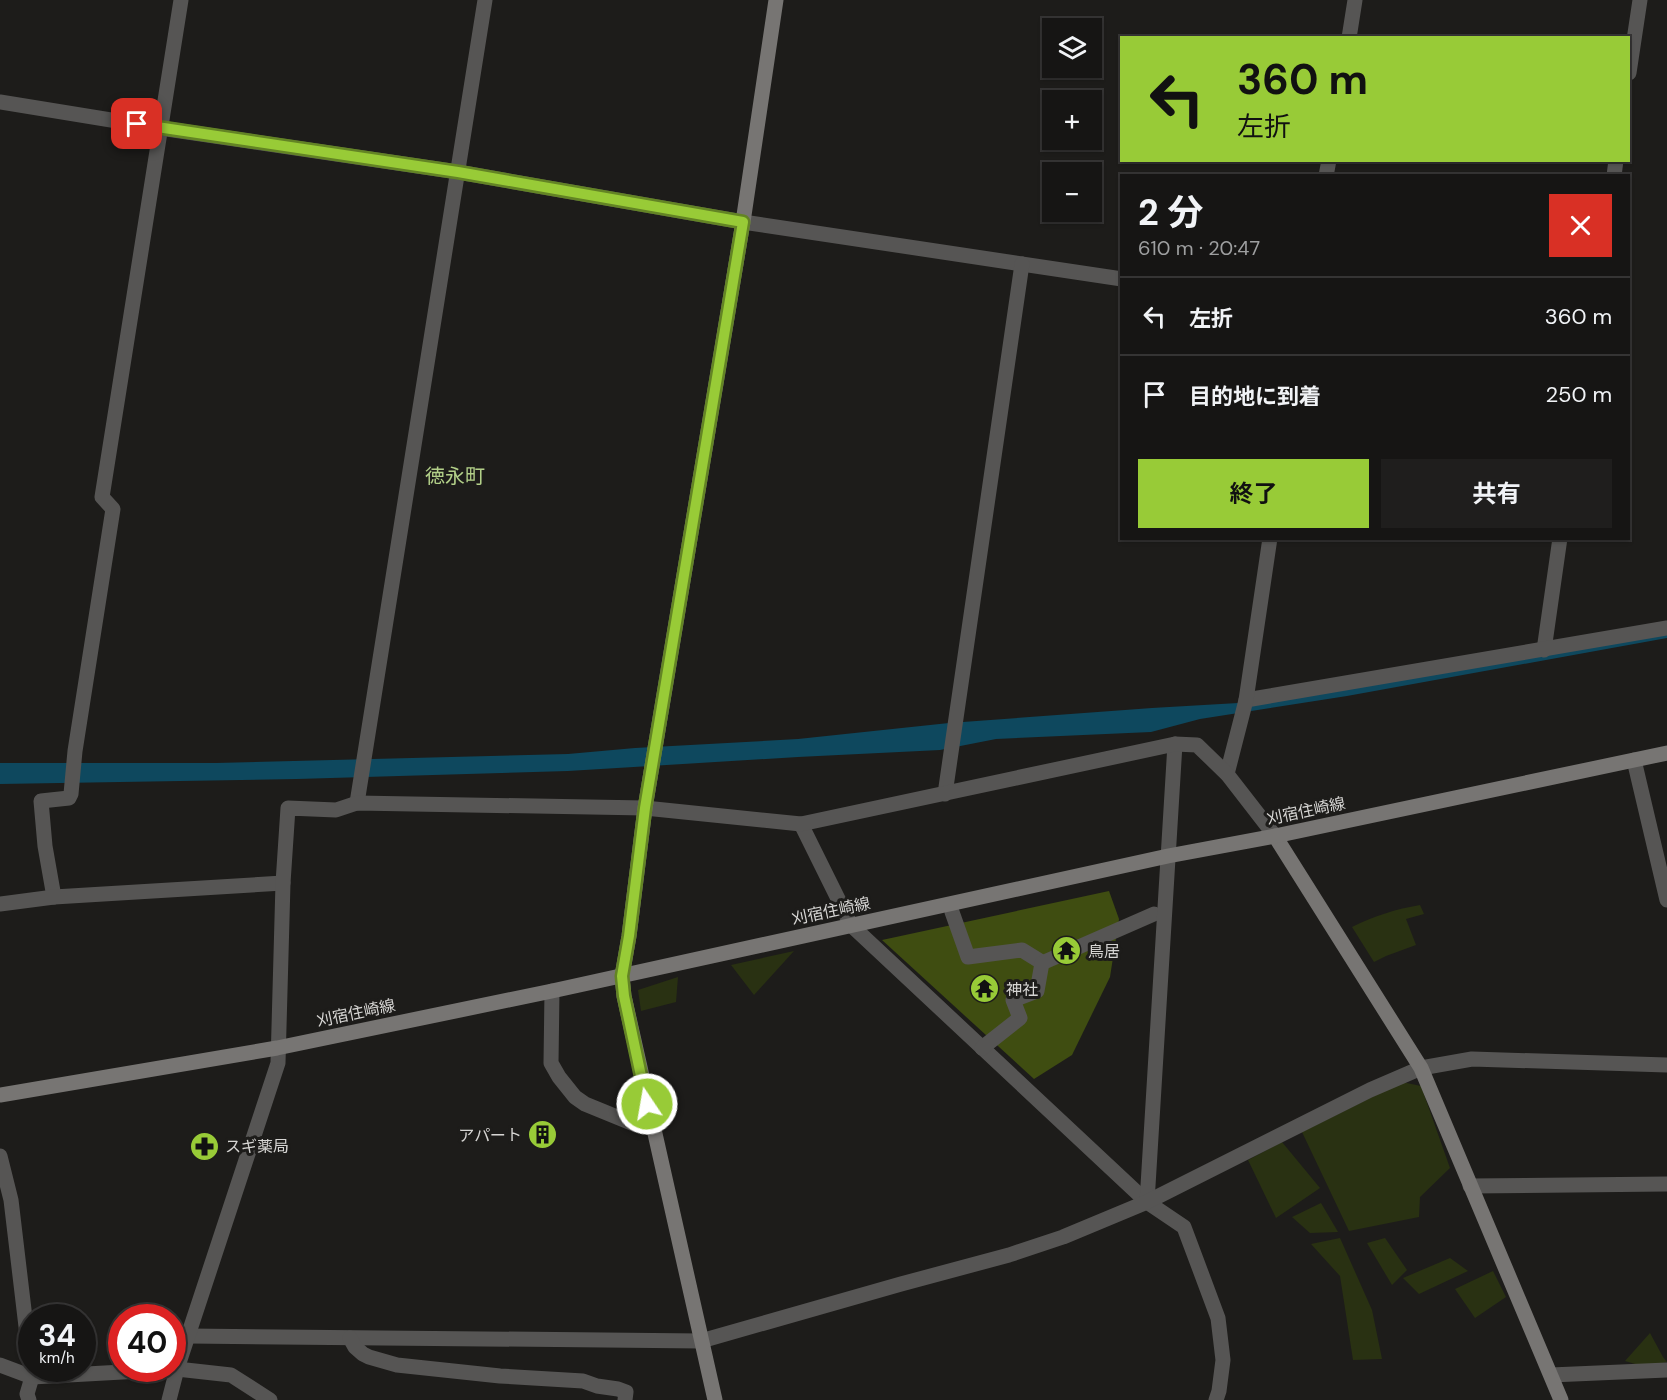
<!DOCTYPE html>
<html lang="ja">
<meta charset="utf-8">
<style>
body{margin:0;font-family:"DM Sans","Noto Sans JP",sans-serif;background:#1f1e1d;color:#f1f3f6;height:100vh;display:flex;flex-direction:column;font-size:22px;white-space:nowrap}
*{box-sizing:border-box;margin:0}
p{font-size:20px;color:#9e9fa0}
.icon{flex:none;width:33px;height:33px;fill:none;stroke:currentColor;stroke-width:2;stroke-linecap:round;stroke-linejoin:round}
.map{position:relative;flex:1;overflow:hidden}
.sheet{position:absolute;left:1120px;top:174px;width:510px;height:366px;display:flex;flex-direction:column;background:#161514;border-radius:0px;box-shadow:0 2px 4px #0004,0 0 0 2px #353434}
.sheet>*{flex:none}
.guide{position:absolute;left:1120px;top:36px;width:510px;height:126px;border-radius:0px;box-shadow:0 2px 4px #0004,0 0 0 2px #353434;background:#98cb37;color:#111;overflow:hidden}
.buttons{position:absolute;left:1042px;top:18px;display:grid;gap:12px}
.buttons a{display:grid;place-items:center;width:60px;height:60px;border-radius:0px;background:#161514;box-shadow:0 2px 4px #0004,0 0 0 2px #353434;font-size:30px}
.speed{position:absolute;left:18px;top:1304px;display:flex;gap:12px;font-size:30px;font-weight:700;text-align:center}
.speed>*{display:grid;place-content:center;width:78px;height:78px;border-radius:50%;background:#161514;box-shadow:0 2px 4px #0004,0 0 0 2px #353434;line-height:1}
.speed small{font-size:15px;font-weight:400}
.speed .limit{border:9px solid #d22;background:#fff;color:#111}
.pin{position:absolute;display:grid;place-items:center;width:51px;height:51px;color:#fff;margin:-26px;border-radius:12px;box-shadow:0 3px 9px #0006}
.me{position:absolute;width:66px;margin:-33px;rotate:348deg;stroke-linejoin:round;filter:drop-shadow(0 0 4px #0008)}
.turn{display:flex;align-items:center;gap:21px;height:126px;padding:0 18px;font-size:27px}
.turn .icon{width:78px;height:78px;stroke-width:2.5}
.turn b{display:block;font-size:42px;line-height:51px}
.round{display:grid;place-items:center;flex:none;width:63px;height:63px;border-radius:0px;background:#1f1e1d}
.overview{display:flex;align-items:center;justify-content:space-between;height:102px;padding:0 18px}
h1{font-size:36px;font-weight:700;line-height:45px}
.cta{display:flex;gap:12px;margin-top:auto;padding:12px 18px}
.cta a{flex:1;height:69px;border-radius:0px;background:#98cb37;color:#111;font-size:24px;font-weight:700;line-height:69px;text-align:center}
.cta a+a{background:#1f1e1d;color:#f1f3f6}
ul{padding:0;list-style:none}
li{display:flex;align-items:center;gap:18px;height:78px;padding:0 18px;border-top:2px solid #353434}
li div{flex:1}
li b{display:block;font-size:22px}
li em{font-style:normal}
.map>svg:first-child{display:block}
.green{fill:#293112}
.forest{fill:#3f4d11}
.water{fill:#0e485e}
.lines{fill:none;stroke-linecap:round;stroke-linejoin:round}
.street{stroke:#565554;stroke-width:15}
.secondary{stroke:#777573;stroke-width:15}
.route-casing{stroke:#638424;stroke-width:15}
.route{stroke:#98cb37;stroke-width:10}
.labels{text-anchor:middle;dominant-baseline:central;stroke-width:6;stroke-linejoin:round;paint-order:stroke}
.street-label{font-size:16px;fill:#d6d5d3;stroke:#1d1c1a}
.poi-label{font-size:16px;fill:#d6d5d3;stroke:#1d1c1a;text-anchor:start}
.quarter-label{font-size:20px;fill:#b3d089;stroke:#1d1c1a}
</style>
<div class="map">
<svg width="1667" height="1400" viewBox="0 0 1667 1400">
<rect width="100%" height="100%" fill="#1d1c1a"/>
<g class="green">
<path d="M1420 905 1424 914 1406 919 1416 945 1386 956 1374 962 1352 927C1374 916 1396 909 1420 905Z"/>
<polygon points="794,951 754,995 731,965"/>
<polygon points="678,977 676,1002 641,1011 638,990"/>
<polygon points="1402,1082 1421,1086 1450,1168 1420,1197 1419,1217 1349,1231 1302,1132"/>
<polygon points="1282,1142 1320,1188 1276,1218 1248,1160"/>
<polygon points="1321,1203 1338,1232 1310,1233 1292,1217"/>
<polygon points="1340,1238 1372,1310 1382,1359 1353,1360 1340,1276 1311,1244"/>
<polygon points="1385,1238 1407,1270 1392,1285 1367,1243"/>
<polygon points="1450,1258 1468,1271 1419,1294 1403,1278"/>
<polygon points="1493,1271 1506,1297 1475,1318 1455,1289"/>
<polygon points="1650,1333 1663,1357 1667,1362 1645,1367 1625,1361"/>
</g>
<polygon class="forest" points="1109,891 1119,919 1110,977 1072,1055 1034,1079 882,940"/>
<polygon class="water" points="1667,629 1667,638 1347,696 1200,719 1151,732 996,739 940,750 798,757 568,771 297,779 0,784 0,763 216,763 568,754 635,748 798,739 949,723 1152,708 1238,703 1353,684"/>
<g class="lines">
<g class="street">
<polyline points="1349,38 1355,0"/>
<polyline points="1629,73 1640,0"/>
<polyline points="0,102 160,128 458,172 743,222 1122,279"/>
<polyline points="1326,176 1329,160"/>
<polyline points="1614,176 1616,160"/>
<polyline points="1544,650 1560,538"/>
<polyline points="1246,700 1667,628"/>
<polyline points="1634,760 1667,900"/>
<polyline points="1227,774 1246,700 1270,538"/>
<polyline points="945,794 1022,264"/>
<polyline points="357,803 485,0"/>
<polyline points="801,824 851,925 1147,1202 1184,1227 1218,1318 1223,1360 1219,1391 1216,1400"/>
<polyline points="54,897 45,846 41,801 69,798 71,794 75,751 113,509 102,497 181,0"/>
<polyline points="0,904 54,897 283,883"/>
<polyline points="952,912 968,957 1022,950 1043,963"/>
<polyline points="552,991 551,1063 559,1077 575,1097 585,1104 634,1124 652,1125"/>
<polyline points="982,1048 1020,1018 1013,1000 1037,991 1042,963 1154,914"/>
<polyline points="0,1156 11,1200 32,1377 27,1394 29,1400"/>
<polyline points="1470,1186 1667,1184"/>
<polyline points="1147,1202 1175,744"/>
<polyline points="189,1336 701,1341 901,1284 1009,1255 1063,1237 1147,1202 1370,1090 1421,1068 1472,1059 1667,1065"/>
<polyline points="350,1338 355,1347 363,1354 369,1357 397,1365 500,1376 583,1381 597,1386 618,1389 626,1392 625,1400"/>
<polyline points="0,1365 32,1377 177,1369 231,1375 270,1400"/>
<polyline points="1551,1375 1667,1370"/>
<polyline points="169,1400 177,1369 278,1063 283,883 288,808 336,810 357,803 645,808 801,824 1175,744 1197,745 1227,774 1275,836"/>
</g>
<g class="secondary">
<polyline points="1275,836 1421,1068 1561,1400"/>
<polyline points="0,1095 277,1048 552,991 1168,856 1275,836 1667,753"/>
<polyline points="715,1400 624,996 622,976 629,936 645,808 743,222 776,0"/>
</g>
</g>
<g class="lines">
<defs>
<polyline id="route" points="137,124 458,172 743,222 645,808 629,936 622,976 624,996 647,1104"/>
</defs>
<use href="#route" class="route-casing"/>
<use href="#route" class="route"/>
</g>
<defs>
<symbol id="temple-disc" viewBox="-11 -11 22 22"><circle r="9.5" fill="#98cb37" stroke="#1d1c1a"/><path d="M0-6L5-2H3V0L6.5 2.5H4V6H1.5V3h-3V6H-4V2.5H-6.5L-3 0V-2H-5Z" fill="#111"/></symbol>
<symbol id="building-disc" viewBox="-11 -11 22 22"><circle r="9.5" fill="#98cb37" stroke="#1d1c1a"/><path d="M-4-6H4V6H1V3H-1V6H-4ZM-2.5-4.3h1.7v1.8h-1.7ZM.8-4.3h1.7v1.8H.8ZM-2.5-1h1.7V.8h-1.7ZM.8-1h1.7V.8H.8Z" fill="#111"/></symbol>
<symbol id="pharmacy-disc" viewBox="-11 -11 22 22"><circle r="9.5" fill="#98cb37" stroke="#1d1c1a"/><path d="M-2-6h4v4h4v4h-4v4h-4v-4h-4v-4h4Z" fill="#111"/></symbol>
</defs>
<g fill-rule="evenodd">
<use href="#temple-disc" x="1050" y="934" width="33" height="33"/>
<use href="#temple-disc" x="968" y="972" width="33" height="33"/>
<use href="#building-disc" x="526" y="1118" width="33" height="33"/>
<use href="#pharmacy-disc" x="188" y="1130" width="33" height="33"/>
</g>
<g class="labels">
<g class="street-label">
<text transform="translate(1306 811) rotate(-12)">刈宿住崎線</text>
<text transform="translate(831 911) rotate(-12)">刈宿住崎線</text>
<text transform="translate(356 1013) rotate(-12)">刈宿住崎線</text>
</g>
<g class="poi-label">
<text x="1088" y="951">鳥居</text>
<text x="1006" y="989">神社</text>
<text x="522" y="1135" text-anchor="end">アパート</text>
<text x="225" y="1146">スギ薬局</text>
</g>
<g class="quarter-label">
<text x="455" y="476">徳永町</text>
</g>
</g>
</svg>
<div class="buttons">
<a><svg class="icon" aria-label="layers" viewBox="0 0 24 24"><path d="M12 4l9 5-9 5-9-5zM3 14l9 5 9-5"/></svg></a>
<a>+</a>
<a>−</a>
</div>
<div class="speed"><div>34<small>km/h</small></div><div class="limit">40</div></div>
<div class="pin" style="left:137px;top:124px;background:#d93025"><svg class="icon" aria-label="arrive" viewBox="0 0 24 24"><path d="M6 21V4h12l-3 4 3 4H6"/></svg></div>
<svg class="me" style="left:647px;top:1104px" viewBox="-20 -20 40 40"><circle r="17" fill="#98cb37" stroke="#fff" stroke-width="3"/><path d="M0-11L8 9 0 5-8 9z" fill="#fff"/></svg>
<div class="guide">
<div class="turn"><svg class="icon" aria-label="left" viewBox="0 0 24 24"><path d="M17 20v-9H6M10 6l-5 5 5 5"/></svg><div><b>360 m</b>左折</div></div>
</div>
<section class="sheet">
<div class="overview"><div><h1>2 分</h1><p>610 m · 20:47</p></div><a class="round" style="background:#d93025;color:#fff"><svg class="icon" aria-label="close" viewBox="0 0 24 24"><path d="M6 6l12 12M18 6L6 18"/></svg></a></div>
<ul>
<li><svg class="icon" aria-label="left" viewBox="0 0 24 24"><path d="M17 20v-9H6M10 6l-5 5 5 5"/></svg><div><b>左折</b></div><em>360 m</em></li>
<li><svg class="icon" aria-label="arrive" viewBox="0 0 24 24"><path d="M6 21V4h12l-3 4 3 4H6"/></svg><div><b>目的地に到着</b></div><em>250 m</em></li>
</ul>
<div class="cta"><a>終了</a><a>共有</a></div>
</section>
</div>
